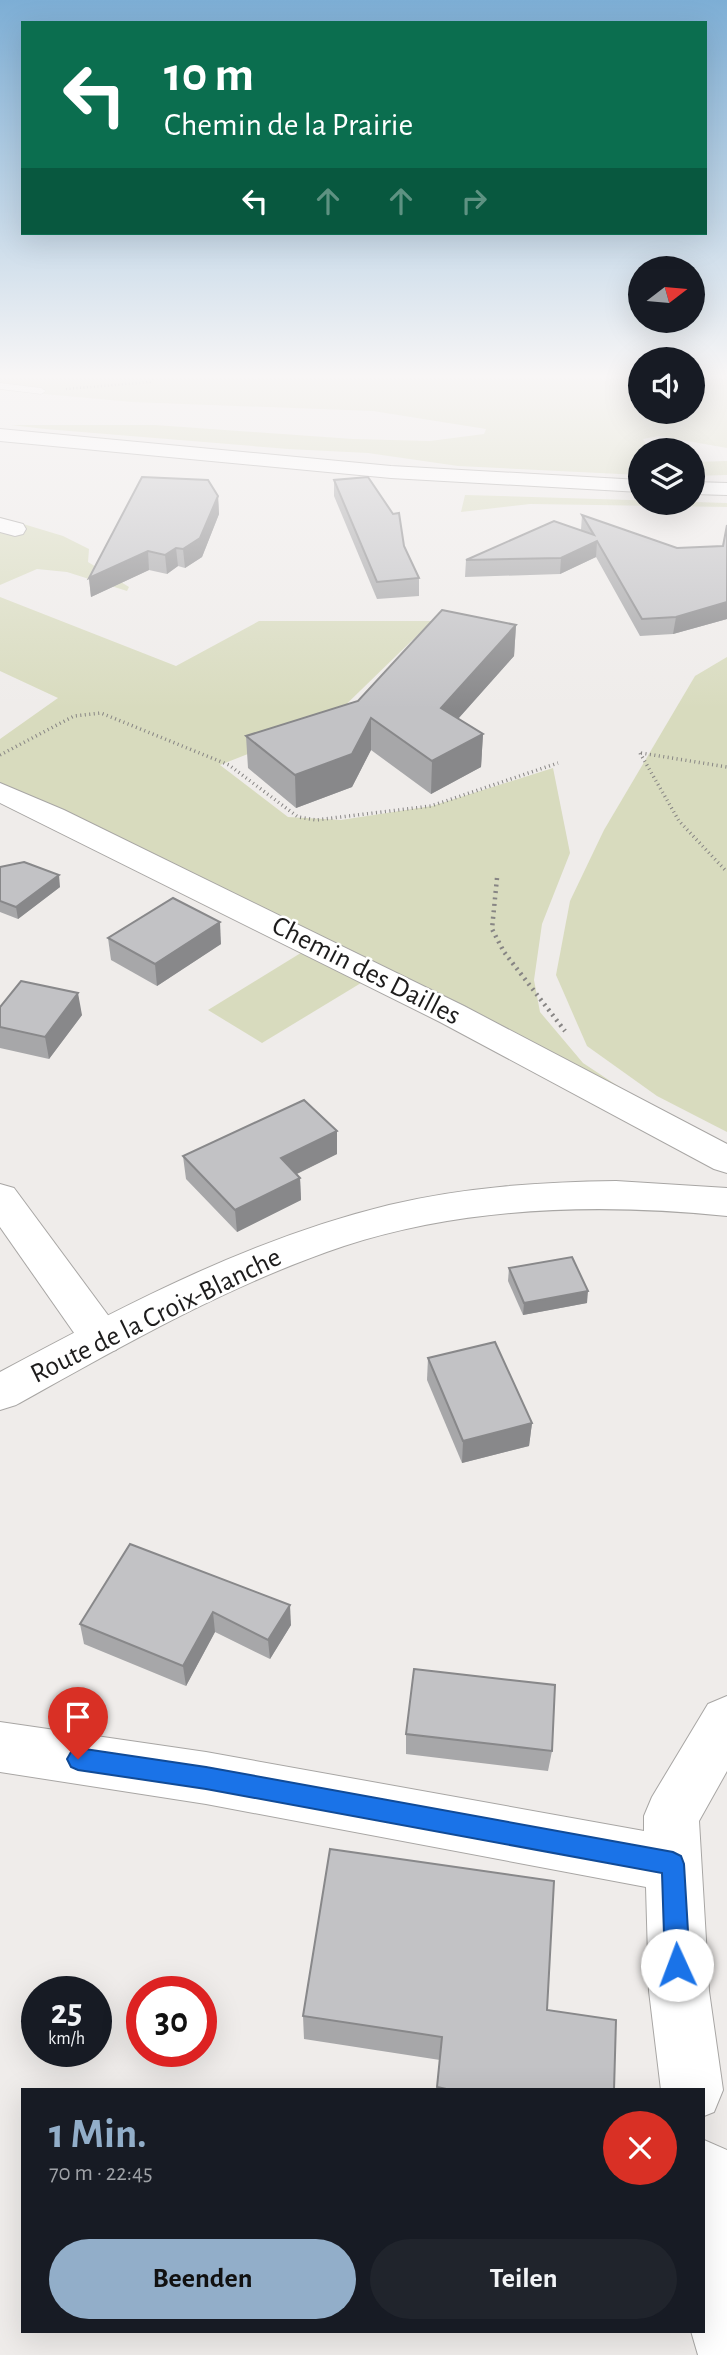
<!DOCTYPE html>
<html lang="de">
<meta charset="utf-8">
<style>
body{margin:0;font-family:"Alegreya Sans",sans-serif;background:#20242c;color:#f1f3f6;height:100vh;display:flex;flex-direction:column;font-size:26px;white-space:nowrap}
*{box-sizing:border-box;margin:0}
p{font-size:23px;color:#9ea1a6}
.icon{flex:none;width:38px;height:38px;fill:none;stroke:currentColor;stroke-width:2;stroke-linecap:round;stroke-linejoin:round}
.map{position:relative;flex:1;overflow:hidden}
.details{position:absolute;left:21px;top:2088px;width:684px;height:245px;display:flex;flex-direction:column;background:#171b24;border-radius:0px;box-shadow:0 7px 28px #0002}
.details>*{flex:none}
.banner{position:absolute;left:21px;top:21px;width:686px;height:214px;border-radius:0px;box-shadow:0 7px 28px #0002;background:#0b6e4f;color:#fff;overflow:hidden}
.needle{width:46px;rotate:74deg}
.tools{position:absolute;left:628px;top:256px;display:grid;gap:14px}
.tools a{display:grid;place-items:center;width:77px;height:77px;border-radius:50%;background:#171b24;box-shadow:0 7px 28px #0002;font-size:35px}
.speed{position:absolute;left:21px;top:1976px;display:flex;gap:14px;font-size:35px;font-weight:700;text-align:center}
.speed>*{display:grid;place-content:center;width:91px;height:91px;border-radius:50%;background:#171b24;box-shadow:0 7px 28px #0002;line-height:1}
.speed small{font-size:18px;font-weight:400}
.speed .limit{border:10px solid #d22;background:#fff;color:#111}
.pin{position:absolute;display:grid;place-items:center;width:60px;height:60px;color:#fff;margin:-72px -30px;border-radius:50% 50% 50% 0;rotate:-45deg;box-shadow:0 0 7px #0007}
.pin .icon{rotate:45deg}
.me{position:absolute;width:77px;margin:-38px;rotate:358deg;stroke-linejoin:round;filter:drop-shadow(0 0 5px #0008)}
.turn{display:flex;align-items:center;gap:24px;height:147px;padding:0 28px;font-size:32px}
.turn .icon{width:91px;height:91px;stroke-width:2.5}
.turn b{display:block;font-size:49px;line-height:60px}
.lanes{display:flex;align-items:center;height:66px;padding:0 28px;background:#0003;justify-content:center;gap:35px;direction:ltr}
.lanes .off{opacity:.35}
.round{display:grid;place-items:center;flex:none;width:74px;height:74px;border-radius:37px;background:#20242c}
.summary{display:flex;align-items:center;justify-content:space-between;height:119px;padding:0 28px}
h1{font-size:42px;font-weight:700;line-height:52px;color:#92aec9}
.cta{display:flex;gap:14px;margin-top:auto;padding:14px 28px}
.cta a{flex:1;height:80px;border-radius:42px;background:#92aec9;color:#111;font-size:28px;font-weight:700;line-height:80px;text-align:center}
.cta a+a{background:#20242c;color:#f1f3f6}
.map>svg:first-child{display:block}
.green{fill:#d8dbbe}
.lines{fill:none;stroke-linecap:round;stroke-linejoin:round}
.lane-casing{stroke:#a8a6a4;stroke-width:1}
.street-casing{stroke:#a8a6a4;stroke-width:2}
.secondary-casing{stroke:#a8a6a4;stroke-width:2}
.primary-casing{stroke:#a8a6a4;stroke-width:2}
.path-far2{stroke:#878584;stroke-width:2.5;stroke-dasharray:1 2.5;stroke-linecap:butt}
.path-far1{stroke:#878584;stroke-width:3.5;stroke-dasharray:1 3.5;stroke-linecap:butt}
.path{stroke:#878584;stroke-width:4.5;stroke-dasharray:2 4.5;stroke-linecap:butt}
.lane{fill:#fff;fill-rule:evenodd}
.street{fill:#fff;fill-rule:evenodd}
.secondary{fill:#fff;fill-rule:evenodd}
.primary{fill:#fff;fill-rule:evenodd}
.wall{fill:#a7a7a9}
.shaded-wall{fill:#88888a}
.building{fill:#c2c2c5;stroke:#88888a;stroke-width:2}
.route{fill:#1a73e8;stroke:#114b97;stroke-width:2}
.labels{text-anchor:middle;dominant-baseline:central;stroke-width:5;stroke-linejoin:round;paint-order:stroke}
.street-label{font-size:28px;fill:#1d1c1c;stroke:#fff}
</style>
<div class="map">
<svg width="727" height="2355" viewBox="0 0 727 2355">
<rect width="100%" height="100%" fill="#efecea"/>
<g class="green">
<polygon points="0,379 640,379 640,411 693,411 693,379 727,379 727,448 659,436 643,439 649,450 640,450 640,475 458,466 368,453 288,449 45,429 11,425 155,425 353,439 430,441 484,434 486,429 373,411 132,402 0,390"/>
<polygon points="727,461 727,475 693,476 693,462"/>
<polygon points="465,495 727,503 727,507 530,504 461,512"/>
<polygon points="0,517 63,536 89,549 88,562 129,587 127,591 67,572 37,569 0,585"/>
<polygon points="0,597 176,666 259,621 432,621 327,723 220,765 288,817 341,820 432,806 553,768 570,853 542,924 534,980 540,1012 583,1063 636,1098 0,785 0,739 58,698 0,671"/>
<polygon points="727,657 727,1132 657,1096 587,1046 556,975 570,901 604,830 695,676"/>
<polygon points="304,951 361,983 262,1043 208,1010"/>
</g>
<g class="lines">
<defs>
<polygon id="lane" points="0,383 41,388 46,391 41,394 0,389"/>
<g id="street">
<polygon points="0,518 23,524 26,529 23,534 15,536 0,532"/>
<polygon points="0,783 64,810 464,1006 727,1144 727,1173 714,1169 440,1022 0,803"/>
<polygon points="0,1184 14,1188 116,1326 122,1338 116,1350 101,1354 86,1350 0,1227"/>
<polygon points="727,1696 727,1771 699,1821 709,1991 723,2090 714,2112 704,2116 704,2090 661,2090 649,1991 646,1887 206,1804 0,1772 0,1722 206,1752 644,1831 644,1816 652,1797 708,1704"/>
<polygon points="704,2140 727,2150 727,2355 698,2355 691,2331 704,2331"/>
</g>
<path id="secondary" d="M616 1181 727 1188V1216C600 1203 467 1206 344 1246 228 1285 122 1346 16 1405L0 1410V1372C125 1305 250 1239 389 1205 464 1187 540 1182 616 1181Z"/>
<g id="primary">
<polygon points="0,429 391,466 640,480 640,492 391,478 0,441"/>
<polygon points="693,482 727,483 727,495 693,494"/>
</g>
</defs>
<use href="#lane" class="lane-casing"/>
<use href="#street" class="street-casing"/>
<use href="#secondary" class="secondary-casing"/>
<use href="#primary" class="primary-casing"/>
<polyline class="path-far2" points="66,389 150,382 153,379"/>
<g class="path-far1">
<polyline points="640,753 679,821 727,872"/>
<polyline points="641,753 727,767"/>
<polyline points="0,755 74,716 101,713 229,765 298,817 316,820 431,806 558,763"/>
<polyline points="497,880 497,877"/>
</g>
<polyline class="path" points="497,878 492,929 504,952 565,1031"/>
<use href="#lane" class="lane"/>
<use href="#street" class="street"/>
<use href="#secondary" class="secondary"/>
<use href="#primary" class="primary"/>
</g>
<g class="wall">
<polygon points="334,480 404,546 419,578 419,596 377,599 334,496"/>
<polygon points="218,496 219,514 202,557 185,568 178,566 167,574 149,570 91,597 89,578"/>
<polygon points="582,515 677,548 723,546 727,525 727,619 673,634 640,636 596,557 560,574 465,577 466,560 581,530"/>
<polygon points="516,625 514,656 458,719 483,734 481,767 431,794 371,750 352,787 296,808 248,768 246,736 358,701"/>
<polygon points="0,867 60,887 18,919 0,912"/>
<polygon points="108,938 221,944 157,986 111,960"/>
<polygon points="0,1007 82,1015 49,1059 0,1048"/>
<polygon points="337,1131 337,1154 297,1174 300,1178 301,1200 237,1232 186,1179 183,1156"/>
<polygon points="509,1268 587,1303 523,1315 508,1281"/>
<polygon points="428,1358 532,1423 529,1446 462,1463 427,1380"/>
<polygon points="130,1544 291,1625 270,1659 215,1632 186,1686 84,1644 80,1624"/>
<polygon points="406,1734 552,1751 548,1771 406,1754"/>
<polygon points="547,2010 614,2090 437,2090 440,2060 304,2039 303,2016"/>
</g>
<g class="shaded-wall">
<polygon points="218,496 219,514 202,557 185,568 183,549"/>
<polygon points="597,541 596,557 560,574 561,558"/>
<polygon points="176,548 178,566 167,574 165,555"/>
<polygon points="148,551 149,570 91,597 89,578"/>
<polygon points="727,602 727,619 673,634 676,617"/>
<polygon points="516,625 514,656 440,739 441,708"/>
<polygon points="371,718 371,750 352,787 296,808 295,775"/>
<polygon points="483,734 481,767 431,794 432,761"/>
<polygon points="59,875 60,887 18,919 16,907"/>
<polygon points="220,922 221,944 157,986 155,964"/>
<polygon points="78,993 82,1015 49,1059 45,1037"/>
<polygon points="337,1131 337,1154 282,1181 281,1158"/>
<polygon points="300,1178 301,1200 237,1232 235,1210"/>
<polygon points="588,1291 587,1303 523,1315 524,1303"/>
<polygon points="532,1423 529,1446 462,1463 463,1441"/>
<polygon points="290,1605 291,1625 270,1659 268,1640"/>
<polygon points="213,1612 215,1632 186,1686 183,1666"/>
</g>
<g class="building">
<polygon points="142,477 208,480 218,496 200,538 183,549 176,548 165,555 148,551 89,578"/>
<polygon points="368,477 393,514 399,513 404,546 419,578 377,582 334,480"/>
<polygon points="582,515 677,548 723,546 727,525 727,602 676,617 642,619 597,541 561,558 466,560 554,521 594,535"/>
<polygon points="442,610 516,625 441,708 483,734 432,761 371,718 352,754 295,775 246,736 358,701"/>
<polygon points="24,862 59,875 16,907 0,901 0,867"/>
<polygon points="173,898 220,922 155,964 108,938"/>
<polygon points="21,981 78,993 45,1037 0,1027 0,1007"/>
<polygon points="304,1100 337,1131 281,1158 300,1178 235,1210 183,1156"/>
<polygon points="572,1257 588,1291 524,1303 509,1268"/>
<polygon points="495,1342 532,1423 463,1441 428,1358"/>
<polygon points="130,1544 290,1605 268,1640 213,1612 183,1666 80,1624"/>
<polygon points="414,1669 555,1685 552,1751 406,1734"/>
<polygon points="330,1849 554,1881 547,2010 616,2020 614,2090 451,2090 437,2087 442,2037 303,2016"/>
</g>
<linearGradient id="sky" x2="0" y2="1"><stop stop-color="#7daed5"/><stop offset="0.53" stop-color="#f8f6f6"/><stop offset="1" stop-color="#f8f6f6" stop-opacity="0"/></linearGradient>
<rect width="727" height="709" fill="url(#sky)"/>
<polygon class="route" points="78,1748 206,1767 673,1852 681,1856 684,1864 690,1965 686,1974 677,1978 669,1974 665,1965 662,1873 206,1789 78,1770 71,1767 67,1759 71,1752"/>
<g class="labels">
<g class="street-label">
<text transform="translate(366 971) rotate(27)">Chemin des Dailles</text>
<text transform="translate(156 1316) rotate(-26)">Route de la Croix-Blanche</text>
</g>
</g>
</svg>
<div class="tools">
<a><svg class="needle" viewBox="-14 -14 28 28"><path d="M0-13l5 13h-10z" fill="#e53935"/><path d="M0 13l5-13h-10z" fill="#9ea1a6"/></svg></a>
<a><svg class="icon" aria-label="sound" viewBox="0 0 24 24"><path d="M4 9h4l5-4v14l-5-4H4zM17 9q2 3 0 6"/></svg></a>
<a><svg class="icon" aria-label="layers" viewBox="0 0 24 24"><path d="M12 4l9 5-9 5-9-5zM3 14l9 5 9-5"/></svg></a>
</div>
<div class="speed"><div>25<small>km/h</small></div><div class="limit">30</div></div>
<div class="pin" style="left:78px;top:1759px;background:#d93025"><svg class="icon" aria-label="arrive" viewBox="0 0 24 24"><path d="M6 21V4h12l-3 4 3 4H6"/></svg></div>
<svg class="me" style="left:677px;top:1965px" viewBox="-20 -20 40 40"><circle r="19" fill="#fff"/><path d="M0-13L10 11 0 6-10 11z" fill="#1a73e8"/></svg>
<div class="banner">
<div class="turn"><svg class="icon" aria-label="left" viewBox="0 0 24 24"><path d="M17 20v-9H6M10 6l-5 5 5 5"/></svg><div><b>10 m</b>Chemin de la Prairie</div></div>
<div class="lanes"><svg class="icon" aria-label="left" viewBox="0 0 24 24"><path d="M17 20v-9H6M10 6l-5 5 5 5"/></svg><svg class="icon off" aria-label="ahead" viewBox="0 0 24 24"><path d="M12 20V5M6 11l6-6 6 6"/></svg><svg class="icon off" aria-label="ahead" viewBox="0 0 24 24"><path d="M12 20V5M6 11l6-6 6 6"/></svg><svg class="icon off" aria-label="right" viewBox="0 0 24 24"><path d="M7 20v-9h11M14 6l5 5-5 5"/></svg></div>
</div>
<section class="details">
<div class="summary"><div><h1>1 Min.</h1><p>70 m · 22:45</p></div><a class="round" style="background:#d93025;color:#fff"><svg class="icon" aria-label="close" viewBox="0 0 24 24"><path d="M6 6l12 12M18 6L6 18"/></svg></a></div>
<div class="cta"><a>Beenden</a><a>Teilen</a></div>
</section>
</div>
